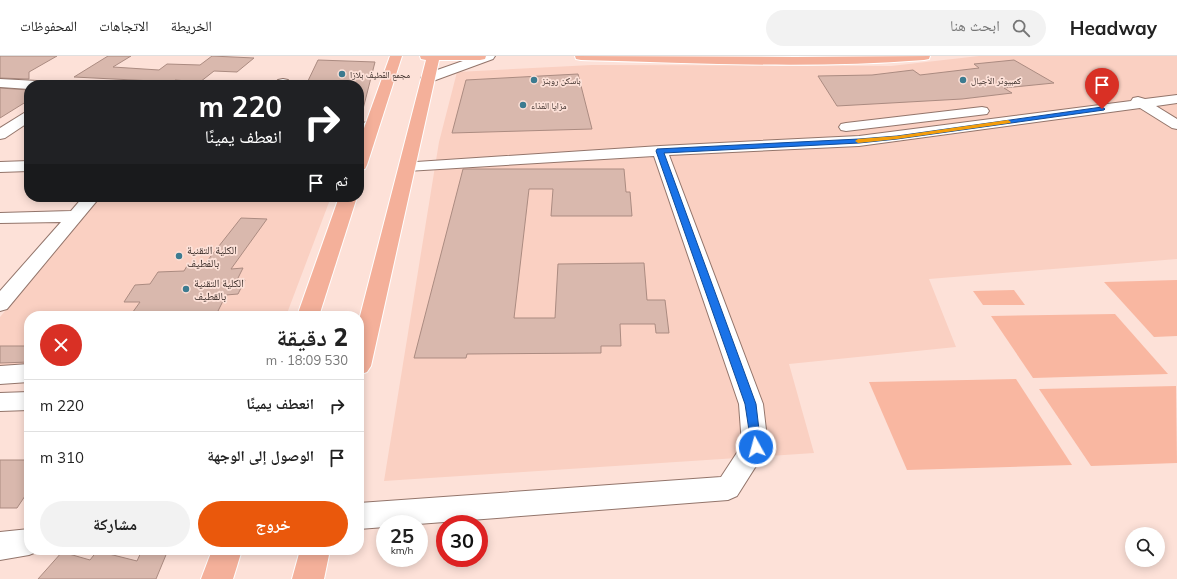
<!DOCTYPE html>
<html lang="ar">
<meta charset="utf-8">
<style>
body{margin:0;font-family:Mulish,"Noto Naskh Arabic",sans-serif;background:#f2f2f2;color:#222;direction:rtl;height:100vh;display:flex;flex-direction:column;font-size:15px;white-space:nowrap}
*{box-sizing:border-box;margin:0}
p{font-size:13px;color:#767676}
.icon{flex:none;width:22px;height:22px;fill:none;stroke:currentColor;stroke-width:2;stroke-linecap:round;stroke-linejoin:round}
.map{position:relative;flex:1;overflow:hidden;direction:ltr}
.details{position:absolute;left:24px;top:255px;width:340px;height:244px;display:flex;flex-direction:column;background:#fff;border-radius:16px;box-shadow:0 2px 10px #0003;direction:rtl}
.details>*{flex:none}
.guide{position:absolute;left:24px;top:24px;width:340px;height:122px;border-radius:16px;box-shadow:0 2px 10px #0003;direction:rtl;background:#202124;color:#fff;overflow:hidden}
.buttons{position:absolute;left:1125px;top:471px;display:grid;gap:8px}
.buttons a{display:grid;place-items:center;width:40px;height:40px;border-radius:50%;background:#fff;box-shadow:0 2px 10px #0003;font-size:20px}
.speed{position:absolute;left:376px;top:459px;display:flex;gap:8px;font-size:20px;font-weight:700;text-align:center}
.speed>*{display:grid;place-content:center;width:52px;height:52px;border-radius:50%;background:#fff;box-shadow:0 2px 10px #0003;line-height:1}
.speed small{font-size:10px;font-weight:400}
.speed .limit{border:6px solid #d22;background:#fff;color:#111}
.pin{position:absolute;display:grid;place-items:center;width:34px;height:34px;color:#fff;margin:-41px -17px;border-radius:50% 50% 50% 0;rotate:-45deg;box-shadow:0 0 4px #0007}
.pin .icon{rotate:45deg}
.me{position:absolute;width:44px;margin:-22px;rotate:353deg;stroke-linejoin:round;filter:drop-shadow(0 0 3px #0008)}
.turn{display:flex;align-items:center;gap:14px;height:84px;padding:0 16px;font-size:18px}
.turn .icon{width:52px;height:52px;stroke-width:2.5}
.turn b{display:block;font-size:28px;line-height:34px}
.then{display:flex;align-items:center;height:38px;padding:0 16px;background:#0003;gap:8px;font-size:15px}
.round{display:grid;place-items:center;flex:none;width:42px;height:42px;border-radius:21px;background:#f2f2f2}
.overview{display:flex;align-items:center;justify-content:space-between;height:68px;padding:0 16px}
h1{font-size:24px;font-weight:800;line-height:30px}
.cta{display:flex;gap:8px;margin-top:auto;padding:8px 16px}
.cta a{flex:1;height:46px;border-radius:24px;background:#ea580c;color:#fff;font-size:16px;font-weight:800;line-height:46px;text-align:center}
.cta a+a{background:#f2f2f2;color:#222}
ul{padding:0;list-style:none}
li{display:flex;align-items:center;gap:12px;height:52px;padding:0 16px;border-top:1px solid #e0e0e0}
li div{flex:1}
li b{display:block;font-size:15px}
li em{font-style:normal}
header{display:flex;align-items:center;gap:24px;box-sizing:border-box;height:56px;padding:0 20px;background:#fff;border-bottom:1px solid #e0e0e0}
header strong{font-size:19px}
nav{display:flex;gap:22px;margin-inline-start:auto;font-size:14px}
.search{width:280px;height:36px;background:#f2f2f2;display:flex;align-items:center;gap:10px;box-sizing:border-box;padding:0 14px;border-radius:22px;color:#767676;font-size:15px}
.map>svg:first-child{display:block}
.built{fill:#fad0c2}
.green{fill:#f9b7a1}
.building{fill:#d9b8ad;stroke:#ab8b81}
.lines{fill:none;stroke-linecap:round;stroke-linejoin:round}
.minor-casing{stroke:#93756b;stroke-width:2}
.major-casing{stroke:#fff;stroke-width:2}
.minor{fill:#fff;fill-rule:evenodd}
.major{fill:#f4b09a;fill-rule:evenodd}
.route{fill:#1a73e8;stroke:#114b97}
.slow{fill:#f59e0b}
.poi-dot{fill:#3c7b90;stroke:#fde1d8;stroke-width:1.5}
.labels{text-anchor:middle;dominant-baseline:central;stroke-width:3.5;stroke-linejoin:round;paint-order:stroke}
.far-poi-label{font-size:9px;fill:#342723;stroke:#fde1d8;text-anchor:start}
.poi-label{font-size:11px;fill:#342723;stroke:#fde1d8;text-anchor:start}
</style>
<header>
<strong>Headway</strong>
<div class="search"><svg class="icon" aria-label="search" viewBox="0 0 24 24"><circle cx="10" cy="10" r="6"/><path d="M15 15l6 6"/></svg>ابحث هنا</div>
<nav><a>الخريطة</a><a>الاتجاهات</a><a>المحفوظات</a></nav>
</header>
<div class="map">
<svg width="1177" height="523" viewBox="0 0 1177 523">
<rect width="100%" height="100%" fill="#fde1d8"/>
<g class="built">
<polygon points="979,0 1177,0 1177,203 929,223 956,291 789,308 814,397 384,425 439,86 457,16 592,9 891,10"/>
<polygon points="100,141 331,141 286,260 29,260 29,311 0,312 0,261"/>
</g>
<g class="green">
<polygon points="1177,224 1177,280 1154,281 1104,226"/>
<polygon points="1014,234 1025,249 983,249 973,235"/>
<polygon points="1115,258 1168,318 1033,322 991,260"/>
<polygon points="1016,323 1072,409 907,414 869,326"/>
<polygon points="1176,330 1177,407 1091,410 1039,333"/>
</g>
<g class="building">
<polygon points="0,0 57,0 29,16 29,23 0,22"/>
<polygon points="108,0 131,0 113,11 159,14 167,8 200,9 212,0 254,2 237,16 214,15 200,26 175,24 173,26 74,21"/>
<polygon points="318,4 375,6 363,53 359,52 359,29 306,29"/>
<polygon points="1014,4 1054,27 1004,32 1012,37 962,43 837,50 818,20 872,19 913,14 920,19 979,12 974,8"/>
<polygon points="578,18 592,73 452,77 466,24"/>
<polygon points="0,32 29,34 29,44 0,62"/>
<polygon points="463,113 624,113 626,136 630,136 632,160 551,160 553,133 529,133 514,262 555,262 558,208 644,207 647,244 665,244 669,277 656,277 655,268 620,268 621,290 601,290 601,297 467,298 466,302 414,302"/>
<polygon points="241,162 267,163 231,213 243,212 237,224 245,224 238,238 226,239 217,257 188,258 187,260 130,260 140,246 124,246 135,229 150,228 158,216 184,215 187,210 204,209"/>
<polygon points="0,290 29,290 29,306 0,307"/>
<polygon points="0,404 29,404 29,434 17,452 0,452"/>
<polygon points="142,494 168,494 156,523 38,523 62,496 90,504 97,495 137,505"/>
</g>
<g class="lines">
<defs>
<g id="minor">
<polygon points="477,0 495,0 493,3 433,25 423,25 421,22 423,19"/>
<polygon points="0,23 37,25 42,26 44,29 29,29 29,33 0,31"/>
<polygon points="283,23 288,24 290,27 289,29 275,29 278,24"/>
<polygon points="1177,39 1177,47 1156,50 1177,63 1177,73 1172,72 1140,52 859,90 669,99 763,348 768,391 737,440 728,444 418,468 385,468 385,471 359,473 359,447 721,421 742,389 739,348 654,100 407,115 401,113 399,110 401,107 660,90 859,80 1131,45 1133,42 1138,41 1145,43"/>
<polygon points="982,51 987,52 989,55 987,58 846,75 841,74 839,71 841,68 846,67"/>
<polygon points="29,56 29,66 5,82 0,83 0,72 24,57"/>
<polygon points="372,66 377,67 379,70 377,73 359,75 359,67"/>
<polygon points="29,105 29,115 0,116 0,106"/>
<polygon points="83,141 100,141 7,253 0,255 0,235 61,166 0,167 0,157 71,155"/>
<polygon points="29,308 29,326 0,328 0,310"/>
<polygon points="29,336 29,354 0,355 0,337"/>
<polygon points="29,473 29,494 40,494 39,495 29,499 0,504 0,476"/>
</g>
<g id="major">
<polygon points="390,0 402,0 367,109 365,113 359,114 359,86"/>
<polygon points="420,0 486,0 485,3 480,4 439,4 371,310 367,316 359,319 359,264 426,4 421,3"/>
<path d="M575 0 795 1 930 0 929 3 924 4C810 13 696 7 581 4L576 3Z"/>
<polygon points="339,141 357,141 319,260 297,260"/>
<polygon points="212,494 242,494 233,523 201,523"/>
<polygon points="300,494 330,494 324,523 292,523"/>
</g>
</defs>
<use href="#minor" class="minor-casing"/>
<use href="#major" class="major-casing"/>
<use href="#minor" class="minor"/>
<use href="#major" class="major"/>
</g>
<polygon class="route" points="1102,51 1105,53 1104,54 897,83 859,87 664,97 756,348 761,391 759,394 756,395 752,394 745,348 656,95 657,93 859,83 897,80"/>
<polygon class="slow" points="1008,64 1011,66 1010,67 897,83 858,87 855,85 858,83 897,80"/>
<g class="poi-dot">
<circle cx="342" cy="18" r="4"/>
<circle cx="534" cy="24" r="4"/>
<circle cx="963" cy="24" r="4"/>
<circle cx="523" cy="49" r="4"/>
<circle cx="179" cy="200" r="4"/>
<circle cx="186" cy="233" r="4"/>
</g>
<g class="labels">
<g class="far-poi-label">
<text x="350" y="18">مجمع القطيف بلازا</text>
<text x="542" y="24">باسكن روبنز</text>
<text x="971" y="24">كمبيوتر الأجيال</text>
<text x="531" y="49">مزايا الغذاء</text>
</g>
<g class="poi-label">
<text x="187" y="194">الكلية التقنية<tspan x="187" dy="13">بالفطيف</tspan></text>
<text x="194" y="227">الكلية التقنية<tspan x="194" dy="13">بالقطيف</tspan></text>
</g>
</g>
</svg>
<div class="buttons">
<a><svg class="icon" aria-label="search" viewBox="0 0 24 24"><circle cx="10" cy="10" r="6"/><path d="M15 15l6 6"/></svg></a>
</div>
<div class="speed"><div>25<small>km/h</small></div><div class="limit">30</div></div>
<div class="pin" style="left:1102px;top:53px;background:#d93025"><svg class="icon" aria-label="arrive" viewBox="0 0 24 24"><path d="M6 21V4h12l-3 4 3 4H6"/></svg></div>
<svg class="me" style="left:756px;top:391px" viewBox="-20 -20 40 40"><circle r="17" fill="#1a73e8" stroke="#fff" stroke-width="3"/><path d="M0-11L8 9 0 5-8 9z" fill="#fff"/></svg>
<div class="guide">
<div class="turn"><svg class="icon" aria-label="right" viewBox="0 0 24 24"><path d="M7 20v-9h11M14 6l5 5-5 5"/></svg><div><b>220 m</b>انعطف يمينًا</div></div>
<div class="then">ثم<svg class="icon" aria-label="arrive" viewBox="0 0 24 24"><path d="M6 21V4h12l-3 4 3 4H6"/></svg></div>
</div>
<section class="details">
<div class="overview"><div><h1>2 دقيقة</h1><p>530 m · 18:09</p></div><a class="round" style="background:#d93025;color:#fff"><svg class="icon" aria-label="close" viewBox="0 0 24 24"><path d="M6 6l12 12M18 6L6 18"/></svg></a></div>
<ul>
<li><svg class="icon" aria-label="right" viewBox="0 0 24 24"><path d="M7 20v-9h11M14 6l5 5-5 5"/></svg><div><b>انعطف يمينًا</b></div><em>220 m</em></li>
<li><svg class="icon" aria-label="arrive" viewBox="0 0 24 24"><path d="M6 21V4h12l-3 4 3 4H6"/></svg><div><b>الوصول إلى الوجهة</b></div><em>310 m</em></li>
</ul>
<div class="cta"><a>خروج</a><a>مشاركة</a></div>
</section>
</div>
